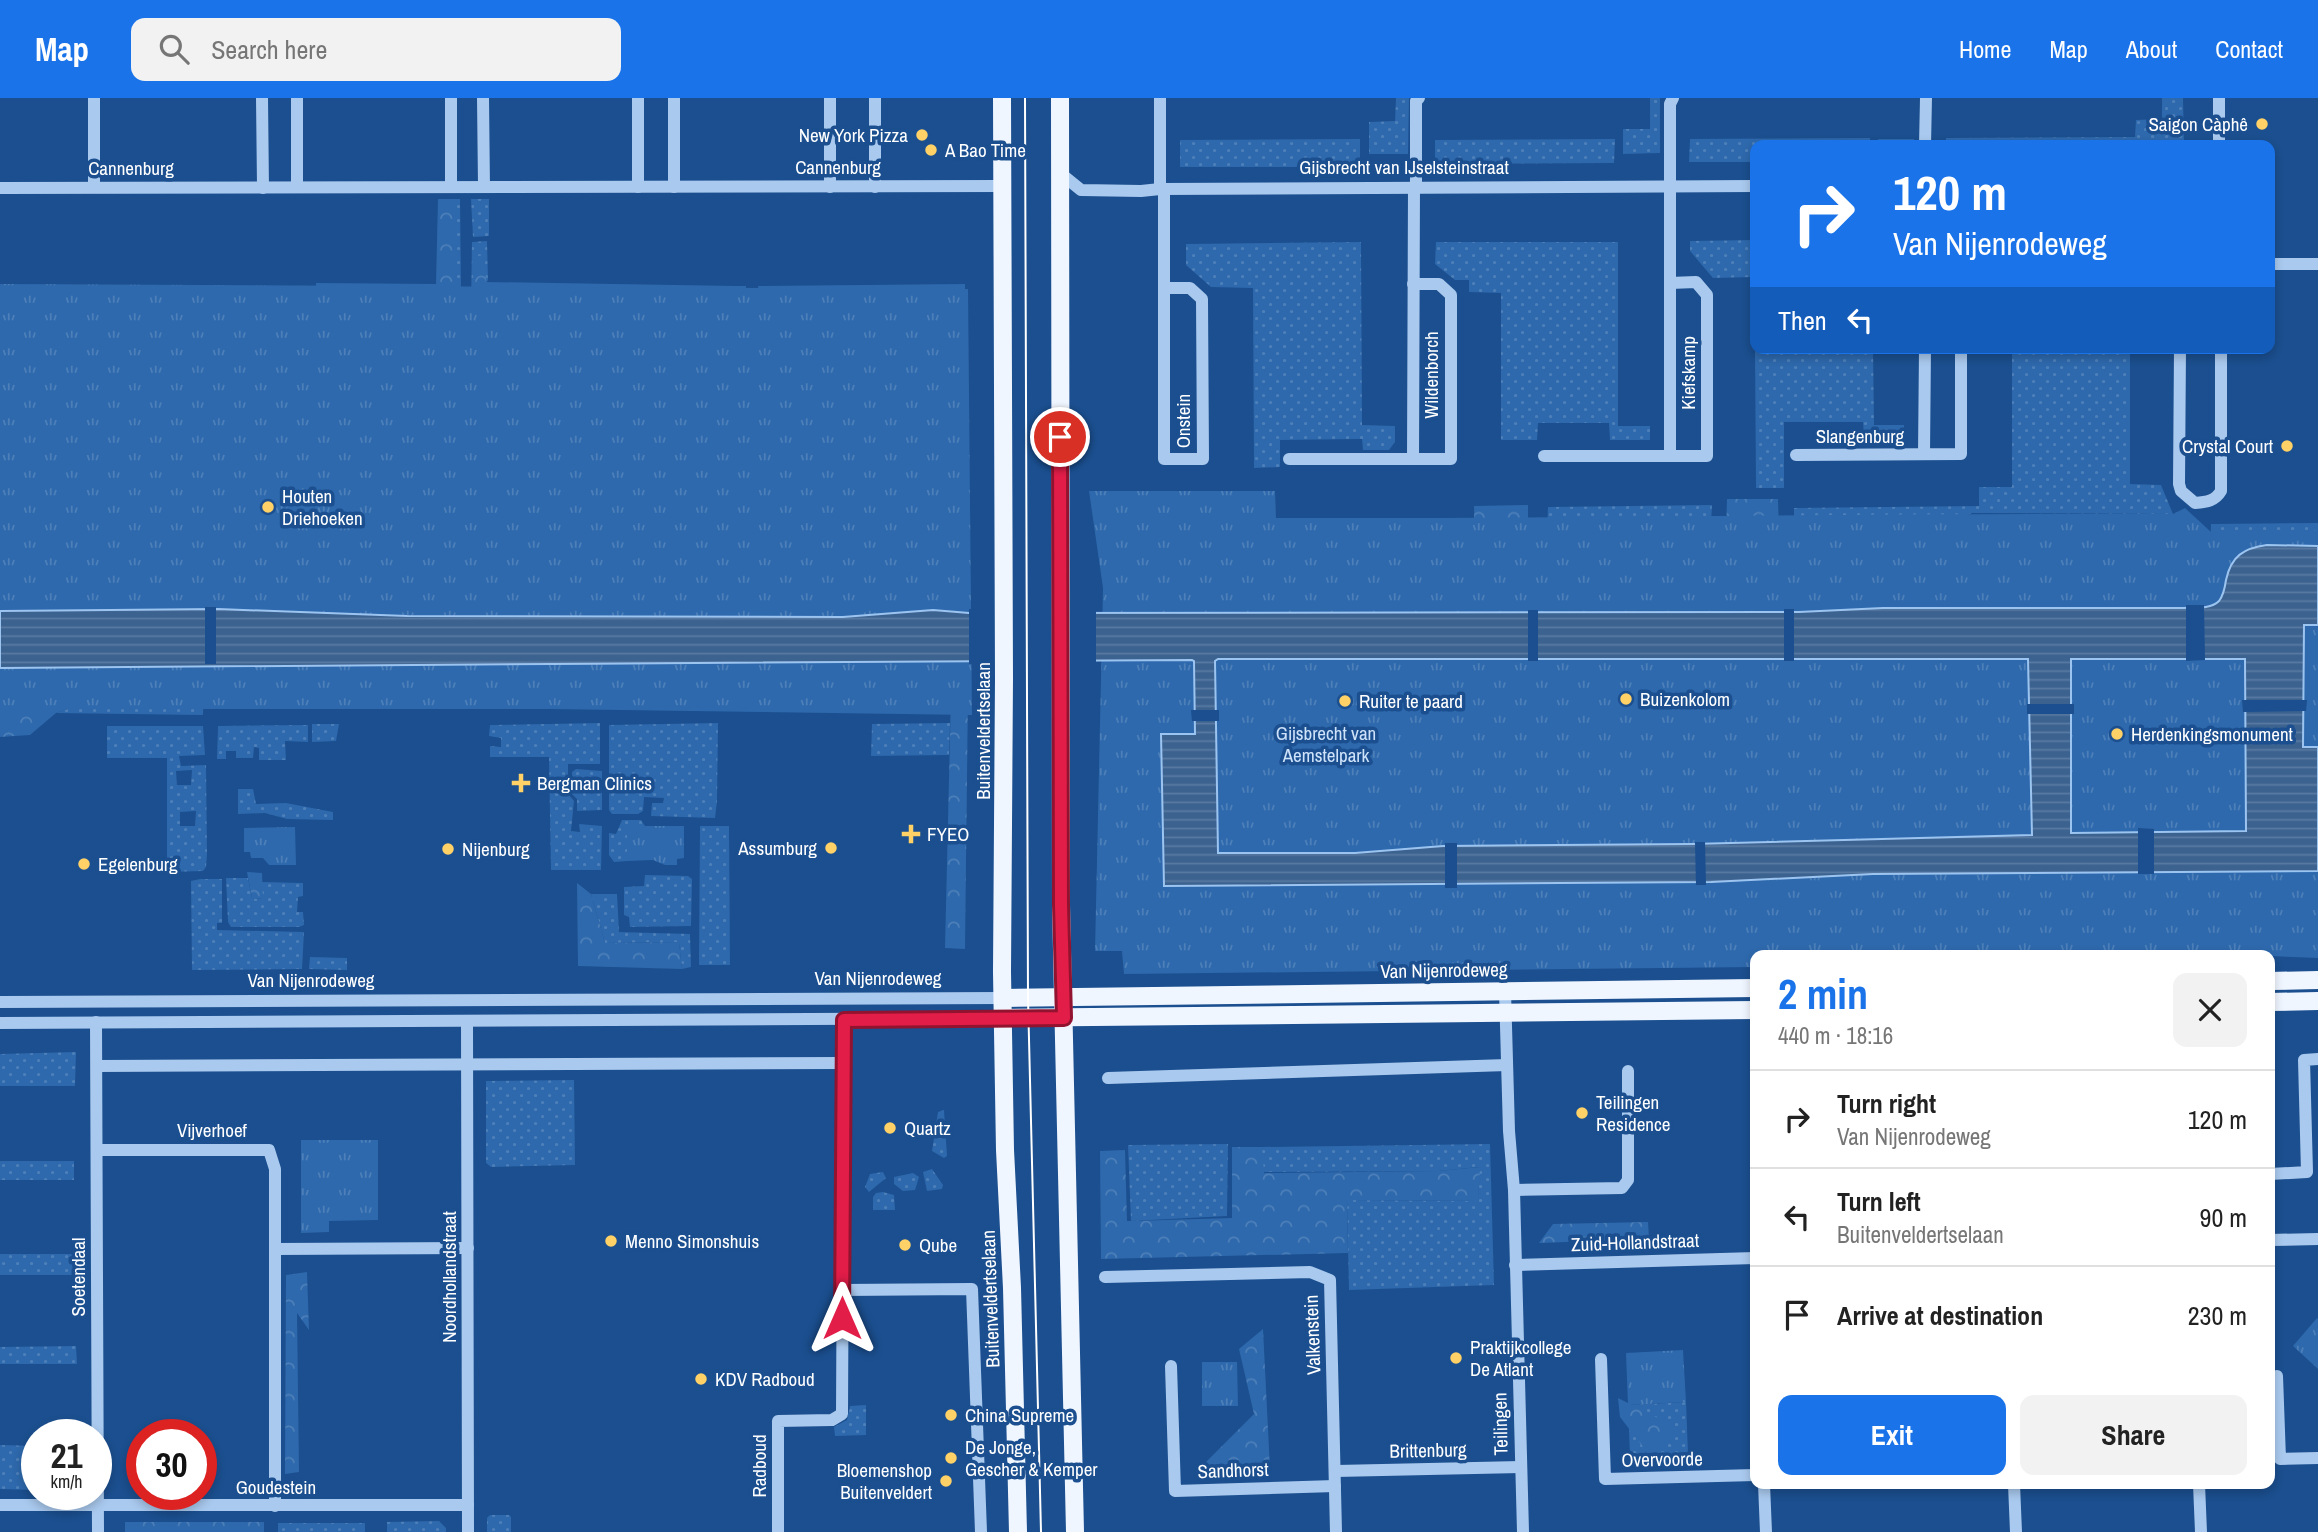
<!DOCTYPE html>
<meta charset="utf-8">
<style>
body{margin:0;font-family:"Archivo Narrow",sans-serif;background:#f2f2f2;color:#222;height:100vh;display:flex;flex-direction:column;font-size:26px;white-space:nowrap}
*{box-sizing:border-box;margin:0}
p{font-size:23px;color:#767676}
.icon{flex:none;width:38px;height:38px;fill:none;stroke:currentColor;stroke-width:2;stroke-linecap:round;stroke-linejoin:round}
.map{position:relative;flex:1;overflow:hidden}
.drawer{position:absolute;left:1750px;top:852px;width:525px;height:539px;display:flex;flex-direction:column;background:#fff;border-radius:14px;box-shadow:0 4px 10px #0003}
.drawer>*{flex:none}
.top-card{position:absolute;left:1750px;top:42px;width:525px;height:214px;border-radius:14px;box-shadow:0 4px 10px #0003;background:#1a73e8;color:#fff;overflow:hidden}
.speed{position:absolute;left:21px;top:1321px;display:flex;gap:14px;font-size:35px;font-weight:700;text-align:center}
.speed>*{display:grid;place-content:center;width:91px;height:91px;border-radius:50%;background:#fff;box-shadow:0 4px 10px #0003;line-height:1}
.speed small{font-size:18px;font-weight:400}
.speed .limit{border:10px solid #d22;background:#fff;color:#111}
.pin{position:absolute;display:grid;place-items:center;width:60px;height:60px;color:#fff;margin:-30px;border:4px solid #fff;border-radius:50%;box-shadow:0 2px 7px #0007}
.me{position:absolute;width:77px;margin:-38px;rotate:0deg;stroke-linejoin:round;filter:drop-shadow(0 0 5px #0008)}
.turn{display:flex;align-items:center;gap:24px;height:147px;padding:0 28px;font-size:32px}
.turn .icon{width:91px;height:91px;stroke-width:2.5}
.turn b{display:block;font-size:49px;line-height:60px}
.then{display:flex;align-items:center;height:66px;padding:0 28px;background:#0003;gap:14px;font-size:26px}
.round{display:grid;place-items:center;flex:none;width:74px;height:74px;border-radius:14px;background:#f2f2f2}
.head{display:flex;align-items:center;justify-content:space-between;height:119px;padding:0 28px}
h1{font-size:42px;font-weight:800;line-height:52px;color:#1a73e8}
.cta{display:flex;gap:14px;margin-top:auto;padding:14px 28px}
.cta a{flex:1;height:80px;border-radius:14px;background:#1a73e8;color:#fff;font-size:28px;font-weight:800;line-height:80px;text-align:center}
.cta a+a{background:#f2f2f2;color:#222}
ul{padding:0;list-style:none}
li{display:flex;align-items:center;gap:21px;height:98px;padding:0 28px;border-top:2px solid #e0e0e0}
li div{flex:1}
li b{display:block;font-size:26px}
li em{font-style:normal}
header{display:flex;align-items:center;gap:42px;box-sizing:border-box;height:98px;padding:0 35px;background:#1a73e8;color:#fff}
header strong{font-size:33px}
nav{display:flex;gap:38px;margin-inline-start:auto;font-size:24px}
.search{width:490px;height:63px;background:#f2f2f2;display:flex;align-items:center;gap:18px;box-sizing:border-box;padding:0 24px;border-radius:14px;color:#767676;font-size:26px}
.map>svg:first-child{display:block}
.grass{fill:url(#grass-dots);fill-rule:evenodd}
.forest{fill:url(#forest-crowns)}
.park{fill:url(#park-tufts)}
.water{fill:url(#water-rules);stroke:#9cc4f0;stroke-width:2;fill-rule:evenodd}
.pier{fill:#1b4f8f}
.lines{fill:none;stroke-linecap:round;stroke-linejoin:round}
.minor{stroke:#a9c9ee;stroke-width:12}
.major{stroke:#f0f6ff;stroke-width:18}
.tram{stroke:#fff;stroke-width:2}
.route-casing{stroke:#92132f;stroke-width:18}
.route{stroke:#e11d48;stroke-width:12}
.poi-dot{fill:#ffd166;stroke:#1b4f8f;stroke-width:2.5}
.labels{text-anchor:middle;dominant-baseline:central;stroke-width:7;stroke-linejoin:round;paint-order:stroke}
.poi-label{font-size:19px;fill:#fff;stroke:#1b4f8f;text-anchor:start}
.street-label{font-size:19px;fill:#fff;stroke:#1b4f8f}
.park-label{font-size:19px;fill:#cfe3fa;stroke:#1b4f8f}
</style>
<header>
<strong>Map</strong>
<div class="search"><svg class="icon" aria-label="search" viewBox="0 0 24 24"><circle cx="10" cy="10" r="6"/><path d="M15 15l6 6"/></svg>Search here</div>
<nav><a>Home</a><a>Map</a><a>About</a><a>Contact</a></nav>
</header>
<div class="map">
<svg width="2318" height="1434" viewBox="0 0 2318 1434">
<defs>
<pattern id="grass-dots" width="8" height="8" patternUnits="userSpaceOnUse" patternTransform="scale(1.75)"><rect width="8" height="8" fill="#2e69ad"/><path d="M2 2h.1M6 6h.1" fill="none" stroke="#4d80b9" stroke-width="1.8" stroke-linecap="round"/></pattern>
<pattern id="forest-crowns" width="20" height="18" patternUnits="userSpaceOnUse" patternTransform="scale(1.75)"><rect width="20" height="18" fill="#2e69ad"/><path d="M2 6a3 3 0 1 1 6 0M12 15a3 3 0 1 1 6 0" fill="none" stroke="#4d80b9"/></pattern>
<pattern id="park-tufts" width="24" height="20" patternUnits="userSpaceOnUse" patternTransform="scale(1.75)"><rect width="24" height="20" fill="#2e69ad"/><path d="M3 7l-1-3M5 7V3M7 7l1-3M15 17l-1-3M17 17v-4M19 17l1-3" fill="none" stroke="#4d80b9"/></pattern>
<pattern id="water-rules" width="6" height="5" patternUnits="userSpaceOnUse" patternTransform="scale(1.75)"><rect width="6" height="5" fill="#3c6290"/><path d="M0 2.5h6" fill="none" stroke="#597aa1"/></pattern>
</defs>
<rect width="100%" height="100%" fill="#1b4f8f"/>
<g class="grass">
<polygon points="1396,0 1409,0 1408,56 1369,56 1369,24 1395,23"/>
<polygon points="1650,0 1660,0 1660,55 1623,56 1623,31 1650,31"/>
<polygon points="2162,0 2183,0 2184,47 1946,47 1946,40 2135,39 2136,22 2162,21"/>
<polygon points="1870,40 1870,47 1755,47 1755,64 1689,64 1690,41"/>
<polygon points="1360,41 1360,69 1180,69 1180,42"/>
<polygon points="1615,41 1614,65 1435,66 1435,42"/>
<rect x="1878" y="41" width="36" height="6"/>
<polygon points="453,101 460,101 461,191 453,190"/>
<polygon points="471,101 489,101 489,138 473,139"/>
<polygon points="1755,142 1755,241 1755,179 1713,180 1690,153 1690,143"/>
<polygon points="487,143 488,182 475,201 736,200 736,188 746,188 746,205 471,207 472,144"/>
<polygon points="1361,144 1362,327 1395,328 1395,344 1389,352 1363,352 1362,341 1280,342 1280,369 1254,370 1253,190 1211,189 1186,167 1186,146"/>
<polygon points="1436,144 1618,144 1618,328 1650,328 1650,342 1610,342 1609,325 1538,325 1537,342 1501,342 1501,195 1469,194 1469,182 1455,182 1435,166"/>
<polygon points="1755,250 1873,250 1874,327 1904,327 1904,338 1864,338 1863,324 1784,324 1784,390 1756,390"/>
<polygon points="2012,250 2130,250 2130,386 2161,387 2173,416 1972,415 1794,484 1794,410 1979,408 1979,389 2012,389"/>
<polygon points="1712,407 1711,425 1547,434 1548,409"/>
<polygon points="2318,425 2318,448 2208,508 2211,426"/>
<polygon points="165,577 204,579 203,617 56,615"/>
<polygon points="600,625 600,666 568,666 568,696 574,703 571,733 580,734 579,726 602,728 601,772 551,772 549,659 490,659 490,648 501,649 501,640 489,638 490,627"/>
<polygon points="718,625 717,703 715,720 651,718 652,705 663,705 664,700 644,699 643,713 638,716 612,716 609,712 609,627"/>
<polygon points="950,625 949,657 871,658 872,626"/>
<polygon points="312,626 339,626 336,643 312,644"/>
<polygon points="308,627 308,644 285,643 286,662 259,662 259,650 254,649 253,660 236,660 236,653 226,653 226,661 217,661 218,628"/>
<path d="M107 628H203L205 657 179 658 181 668 206 667 207 757 206 769 203 773 167 774V660H107ZM192 672 191 687H177L176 673ZM196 713 195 728H180V714Z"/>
<polygon points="576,671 602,673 602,712 577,713 577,701 572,696 572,674"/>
<polygon points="238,691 253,691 256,706 286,705 333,714 333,722 287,721 265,715 238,716"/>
<polygon points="622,722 641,722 645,728 627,729 627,763 614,764 609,757 609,735 616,736"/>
<polygon points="700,728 729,728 730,867 699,867"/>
<polygon points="645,777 688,778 692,781 691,828 630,829 629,819 624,817 624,789 644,788"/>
<polygon points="226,780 248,780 252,800 262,801 262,784 303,785 303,798 298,799 297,814 303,814 304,827 299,829 231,829 228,824"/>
<polygon points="200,781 222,781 222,825 217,825 217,832 304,834 302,871 192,872 191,783"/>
<polygon points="591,796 617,796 619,834 690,836 691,869 682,871 679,844 605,845"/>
<polygon points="310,859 347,860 347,872 309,871"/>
<polygon points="76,954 75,988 0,988 0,956"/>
<polygon points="574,982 575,1067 491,1069 486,1065 486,983"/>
<polygon points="944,1012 947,1058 944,1060 932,1053 938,1014"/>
<polygon points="1228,1046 1227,1118 1131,1123 1128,1047"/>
<polygon points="1490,1046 1494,1187 1349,1192 1347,1102 1478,1103 1479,1069 1438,1073 1262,1074 1262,1049"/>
<rect x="0" y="1063" width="74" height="19"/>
<polygon points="932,1071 943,1087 942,1091 927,1093 923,1074"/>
<polygon points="883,1074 886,1080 869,1094 865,1089 870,1076"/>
<polygon points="913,1075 919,1079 915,1092 903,1093 894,1086 894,1079"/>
<polygon points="883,1094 894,1097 895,1112 873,1112 873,1099 876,1095"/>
<rect x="0" y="1156" width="76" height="21"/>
<polygon points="76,1248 77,1266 0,1266 0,1249"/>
<polygon points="1686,1304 1688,1356 1630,1358 1628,1307"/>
<polygon points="866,1307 866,1337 835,1338 834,1329 847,1322 850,1308"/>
<polygon points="0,1347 37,1348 37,1392 0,1391"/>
<polygon points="490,1417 509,1417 511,1419 511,1434 487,1434 487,1420"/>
<polygon points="439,1423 446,1430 446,1434 387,1434 387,1424"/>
<rect x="278" y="1425" width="87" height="9"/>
</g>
<g class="forest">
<polygon points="438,101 453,101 453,190 315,208 316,185 436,186"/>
<polygon points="484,157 486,184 736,188 736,200 475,202 472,164 478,158"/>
<polygon points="965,186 965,199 760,204 758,188"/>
<polygon points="1727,401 1778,401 1780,467 1725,468"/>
<polygon points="1528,407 1528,467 1475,468 1474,408"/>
<polygon points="0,570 165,577 56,615 30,637 0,639"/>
<polygon points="968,595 965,851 945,850 951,596"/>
<polygon points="247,774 262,775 263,801 252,800"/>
<polygon points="577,785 591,796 605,845 679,844 682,871 578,868"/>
<polygon points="1232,1049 1262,1049 1264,1075 1438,1073 1480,1069 1478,1103 1347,1102 1348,1155 1101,1161 1100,1053 1125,1052 1127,1123 1131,1123 1232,1120"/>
<polygon points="1648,1124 1649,1141 1539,1145 1553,1126"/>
<polygon points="307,1174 309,1232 297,1215 299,1374 285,1376 286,1177"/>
<polygon points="1263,1231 1270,1371 1196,1374 1254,1316 1239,1251"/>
<polygon points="1618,1300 1676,1329 1653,1362 1620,1319"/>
<rect x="125" y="1424" width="139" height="10"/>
</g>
<g class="park">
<polygon points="0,186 968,191 972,617 549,611 0,611"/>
<path d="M1089 393H1275L1276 420C1575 421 1874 415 2173 416L2185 410 2211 434 2318 432V860L2270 858H1755V869L1124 876 1122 853H1095L1103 490Z"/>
<polygon points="627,728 684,728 684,760 677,761 677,767 665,767 653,762 627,763"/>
<polygon points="295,729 296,767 269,767 263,760 251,760 250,754 244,754 244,730"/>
<polygon points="301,1042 378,1042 378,1122 329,1123 329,1134 301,1135"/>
<polygon points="2317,1220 2318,1221 2318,1271 2293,1248"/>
<polygon points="1683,1252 1686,1304 1628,1307 1626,1255"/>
<polygon points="1202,1264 1237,1264 1238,1308 1202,1308"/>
</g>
<path class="water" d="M2267 447 2318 448V527H2304L2303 649H2318V773L1873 776 1711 784 1164 788 1161 636H1195L1194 563 1192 562C795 566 397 565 0 570V513L218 511 407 518 843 519 933 512 969 515 1799 514 1883 510H2181C2192 509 2210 512 2219 503 2223 498 2225 489 2226 482 2231 458 2244 450 2267 447ZM1218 561H2028L2032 737 1692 746 1443 748 1355 755H1218L1215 563ZM2071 561H2245L2246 733 2071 735Z"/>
<g class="pier">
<polygon points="2186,507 2204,507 2205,562 2186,563"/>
<rect x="205" y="509" width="11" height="57"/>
<rect x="969" y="511" width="127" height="55"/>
<rect x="1784" y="511" width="10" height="52"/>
<rect x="1528" y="512" width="10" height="51"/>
<polygon points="2242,602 2307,602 2306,613 2243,614"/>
<rect x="2027" y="606" width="47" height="10"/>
<polygon points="1191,612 1219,612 1219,623 1192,623"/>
<polygon points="2138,730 2154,731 2154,776 2138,776"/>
<polygon points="1695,744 1705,744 1706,787 1696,787"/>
<rect x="1445" y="745" width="12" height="45"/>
</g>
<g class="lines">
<g class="minor">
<polyline points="262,0 263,90"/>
<polyline points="451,0 451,89"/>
<polyline points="483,0 484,89"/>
<polyline points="674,0 674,89"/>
<polyline points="830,0 830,89"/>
<polyline points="875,0 875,89"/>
<polyline points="2219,0 2219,47"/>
<polyline points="1925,47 1926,0"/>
<polyline points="1060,75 1081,92 1141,93 1160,91 1755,88"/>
<polyline points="1416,88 1416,3 1419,0"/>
<polyline points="94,89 94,0"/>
<polyline points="297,89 297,0"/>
<polyline points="638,89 638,0"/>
<polyline points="0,90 1003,88"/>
<polyline points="1160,91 1160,0"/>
<polyline points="2270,166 2318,166"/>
<polyline points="1164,190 1190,190 1202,201 1203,361 1164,361 1164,91"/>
<path d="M2180 250 2179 386 2181 393 2195 405C2207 404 2215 403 2221 393V250"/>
<polyline points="1924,356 1925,250"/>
<polyline points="1796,357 1961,356 1961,250"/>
<polyline points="1544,358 1707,358 1707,197 1696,184 1670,185"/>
<polyline points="1670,358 1670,6 1673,0"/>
<polyline points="1289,361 1451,361 1451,197 1439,186 1413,186"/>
<polyline points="1413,361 1414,88"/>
<polyline points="1505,893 1509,1033 1514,1092 1523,1434"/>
<polyline points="0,904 1003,900"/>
<polyline points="467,923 468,1434"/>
<polyline points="96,924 98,1434"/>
<polyline points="0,925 1003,920"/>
<polyline points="97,968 843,965"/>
<polyline points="1108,980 1507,967"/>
<polyline points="97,1052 269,1052 275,1071 275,1408"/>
<polyline points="2270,1076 2307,1074 2304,962 2318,961"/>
<polyline points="1514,1092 1622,1090 1628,1082 1628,973"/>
<polyline points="2270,1142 2318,1141"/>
<polyline points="275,1151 468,1150"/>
<polyline points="1515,1167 1755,1160"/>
<polyline points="1105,1179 1310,1174 1330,1182 1336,1434"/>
<polyline points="842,1192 972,1191 981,1434"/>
<polyline points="1601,1261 1605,1381 1755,1377"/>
<polyline points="1171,1268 1175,1393 1335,1388"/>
<polyline points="2277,1278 2280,1361 2318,1360"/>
<polyline points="1336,1373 1521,1369"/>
<polyline points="1764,1386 1766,1434"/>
<polyline points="2014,1386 2016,1434"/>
<polyline points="2199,1386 2201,1434"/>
<polyline points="0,1407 468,1407"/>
<polyline points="778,1434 778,1323 832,1322 842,1316 844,922"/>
</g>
<g class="major">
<polyline points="1002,0 1004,580 1002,874 1005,1052 1012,1190 1018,1434"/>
<polyline points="1060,0 1061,807 1075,1434"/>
<polyline points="2270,883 2318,882"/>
<polyline points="1003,900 1755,890"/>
<polyline points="2270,904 2318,903"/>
<polyline points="1003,920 1755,912"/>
</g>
<polyline class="tram" points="1025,0 1028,900 1041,1434"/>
</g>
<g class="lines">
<defs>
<polyline id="route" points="842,1220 844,922 1064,920 1061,807 1060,339"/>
</defs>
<use href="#route" class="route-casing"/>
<use href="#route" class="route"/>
</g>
<g class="poi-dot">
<circle cx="2262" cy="26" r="7"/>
<circle cx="922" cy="37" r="7"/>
<circle cx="931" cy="52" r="7"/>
<circle cx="2287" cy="348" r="7"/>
<circle cx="268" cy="409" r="7"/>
<circle cx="1626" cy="601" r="7"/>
<circle cx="1345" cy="603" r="7"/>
<circle cx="2117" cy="636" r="7"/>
<path d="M517.5 674.5h7v7h7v7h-7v7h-7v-7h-7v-7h7z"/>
<path d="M907.5 725.5h7v7h7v7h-7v7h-7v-7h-7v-7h7z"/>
<circle cx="831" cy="750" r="7"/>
<circle cx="448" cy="751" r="7"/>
<circle cx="84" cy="766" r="7"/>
<circle cx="1582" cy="1015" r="7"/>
<circle cx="890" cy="1030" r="7"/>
<circle cx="611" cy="1143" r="7"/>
<circle cx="905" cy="1147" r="7"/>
<circle cx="1456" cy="1260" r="7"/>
<circle cx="701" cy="1281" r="7"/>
<circle cx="951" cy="1317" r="7"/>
<circle cx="951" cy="1360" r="7"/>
<circle cx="946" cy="1383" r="7"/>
</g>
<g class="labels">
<g class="poi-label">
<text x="2248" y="26" text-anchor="end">Saigon Càphê</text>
<text x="908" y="37" text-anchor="end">New York Pizza</text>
<text x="945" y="52">A Bao Time</text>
<text x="2273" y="348" text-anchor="end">Crystal Court</text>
<text x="282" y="398">Houten<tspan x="282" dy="22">Driehoeken</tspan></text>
<text x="1640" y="601">Buizenkolom</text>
<text x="1359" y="603">Ruiter te paard</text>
<text x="2131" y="636">Herdenkingsmonument</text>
<text x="537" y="685">Bergman Clinics</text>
<text x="927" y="736">FYEO</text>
<text x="817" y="750" text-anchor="end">Assumburg</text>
<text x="462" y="751">Nijenburg</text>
<text x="98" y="766">Egelenburg</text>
<text x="1596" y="1004">Teilingen<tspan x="1596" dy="22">Residence</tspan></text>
<text x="904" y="1030">Quartz</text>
<text x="625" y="1143">Menno Simonshuis</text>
<text x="919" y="1147">Qube</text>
<text x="1470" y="1249">Praktijkcollege<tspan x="1470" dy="22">De Atlant</tspan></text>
<text x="715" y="1281">KDV Radboud</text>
<text x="965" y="1317">China Supreme</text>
<text x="965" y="1349">De Jonge,<tspan x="965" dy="22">Gescher &amp; Kemper</tspan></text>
<text x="932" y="1372" text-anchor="end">Bloemenshop<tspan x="932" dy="22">Buitenveldert</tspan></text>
</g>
<g class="street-label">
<text x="838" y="69">Cannenburg</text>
<text x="1404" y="69">Gijsbrecht van IJselsteinstraat</text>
<text x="131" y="70">Cannenburg</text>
<text transform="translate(1688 275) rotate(-90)">Kiefskamp</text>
<text transform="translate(1431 277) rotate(-90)">Wildenborch</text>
<text transform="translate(1183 323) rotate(-90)">Onstein</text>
<text x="1860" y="338">Slangenburg</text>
<text transform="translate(983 633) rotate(-90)">Buitenveldertselaan</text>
<text transform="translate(1444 872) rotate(-1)">Van Nijenrodeweg</text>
<text x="878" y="880">Van Nijenrodeweg</text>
<text x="311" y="882">Van Nijenrodeweg</text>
<text x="212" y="1032">Vijverhoef</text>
<text transform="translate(1635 1144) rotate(-2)">Zuid-Hollandstraat</text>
<text transform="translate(78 1179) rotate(-90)">Soetendaal</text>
<text transform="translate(449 1179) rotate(-90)">Noordhollandstraat</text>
<text transform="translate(990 1201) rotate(-92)">Buitenveldertselaan</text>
<text transform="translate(1312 1237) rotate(-92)">Valkenstein</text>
<text transform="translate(1500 1326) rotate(-91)">Teilingen</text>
<text transform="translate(1428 1352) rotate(-1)">Brittenburg</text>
<text transform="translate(1662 1361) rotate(-1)">Overvoorde</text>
<text transform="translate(759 1368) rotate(-90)">Radboud</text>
<text transform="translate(1233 1372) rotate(-2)">Sandhorst</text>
<text x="276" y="1389">Goudestein</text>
</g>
<g class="park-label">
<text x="1326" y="635">Gijsbrecht van<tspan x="1326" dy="22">Aemstelpark</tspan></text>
</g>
</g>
</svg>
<div class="speed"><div>21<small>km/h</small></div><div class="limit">30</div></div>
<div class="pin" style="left:1060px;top:339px;background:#d93025"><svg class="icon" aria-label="arrive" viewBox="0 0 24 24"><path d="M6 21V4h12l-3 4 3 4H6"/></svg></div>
<svg class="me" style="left:842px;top:1220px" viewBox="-20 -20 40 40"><path d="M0-17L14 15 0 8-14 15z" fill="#e11d48" stroke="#fff" stroke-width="4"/></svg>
<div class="top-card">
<div class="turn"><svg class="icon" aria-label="right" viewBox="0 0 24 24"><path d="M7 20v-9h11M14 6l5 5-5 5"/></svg><div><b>120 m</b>Van Nijenrodeweg</div></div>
<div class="then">Then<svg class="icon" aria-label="left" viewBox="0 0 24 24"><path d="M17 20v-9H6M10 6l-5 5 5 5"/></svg></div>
</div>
<section class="drawer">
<div class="head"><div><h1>2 min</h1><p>440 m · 18:16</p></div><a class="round"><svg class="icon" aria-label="close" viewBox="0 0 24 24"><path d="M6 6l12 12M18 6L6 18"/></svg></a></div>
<ul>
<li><svg class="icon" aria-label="right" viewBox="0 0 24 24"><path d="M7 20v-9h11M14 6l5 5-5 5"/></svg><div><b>Turn right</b><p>Van Nijenrodeweg</p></div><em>120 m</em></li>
<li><svg class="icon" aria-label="left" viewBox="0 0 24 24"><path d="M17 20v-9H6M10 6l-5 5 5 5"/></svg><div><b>Turn left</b><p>Buitenveldertselaan</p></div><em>90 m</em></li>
<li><svg class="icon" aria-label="arrive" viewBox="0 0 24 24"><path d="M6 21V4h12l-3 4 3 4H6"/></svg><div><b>Arrive at destination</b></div><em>230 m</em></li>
</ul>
<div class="cta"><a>Exit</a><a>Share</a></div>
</section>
</div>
